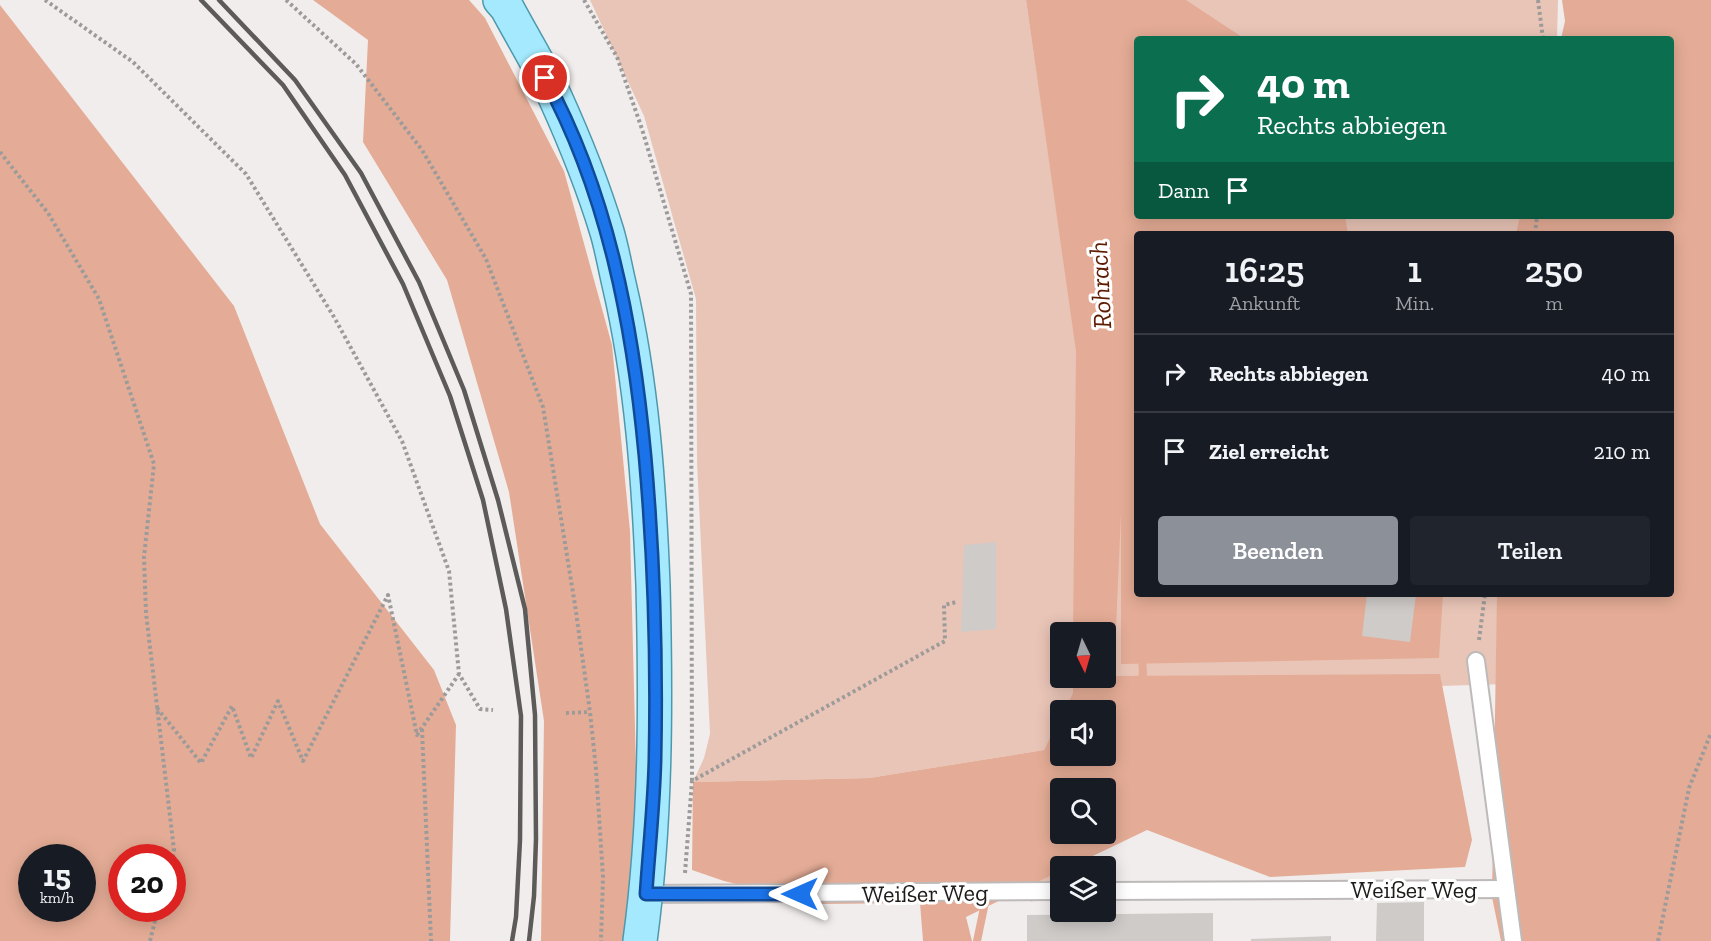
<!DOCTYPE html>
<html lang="de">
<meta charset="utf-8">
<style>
body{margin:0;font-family:"Zilla Slab",serif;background:#20242c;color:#f1f3f6;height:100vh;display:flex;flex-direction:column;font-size:22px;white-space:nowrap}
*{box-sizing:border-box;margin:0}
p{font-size:20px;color:#9ea1a6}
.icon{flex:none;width:33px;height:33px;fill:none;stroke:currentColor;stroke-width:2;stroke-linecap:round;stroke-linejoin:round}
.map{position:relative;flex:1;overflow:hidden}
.drawer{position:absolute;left:1134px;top:231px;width:540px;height:366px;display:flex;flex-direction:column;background:#171b24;border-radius:6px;box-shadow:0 3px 15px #0003}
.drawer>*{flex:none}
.guide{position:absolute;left:1134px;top:36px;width:540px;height:183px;border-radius:6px;box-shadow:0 3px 15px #0003;background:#0b6e4f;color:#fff;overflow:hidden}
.needle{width:39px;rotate:175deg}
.controls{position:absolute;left:1050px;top:622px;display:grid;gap:12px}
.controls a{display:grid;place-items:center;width:66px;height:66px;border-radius:6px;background:#171b24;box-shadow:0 3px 15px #0003;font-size:30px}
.speed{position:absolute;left:18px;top:844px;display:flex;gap:12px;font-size:30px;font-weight:700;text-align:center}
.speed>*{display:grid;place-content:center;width:78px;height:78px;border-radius:50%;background:#171b24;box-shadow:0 3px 15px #0003;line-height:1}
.speed small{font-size:15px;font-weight:400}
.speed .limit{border:9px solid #d22;background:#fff;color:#111}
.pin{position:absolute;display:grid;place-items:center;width:51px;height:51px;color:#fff;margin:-26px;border:3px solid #fff;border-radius:50%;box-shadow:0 2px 6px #0007}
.me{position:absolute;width:66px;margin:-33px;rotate:270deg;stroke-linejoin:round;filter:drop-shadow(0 0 4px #0008)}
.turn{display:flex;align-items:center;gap:21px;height:126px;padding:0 24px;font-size:27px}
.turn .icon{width:78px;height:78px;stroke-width:2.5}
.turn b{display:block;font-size:42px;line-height:51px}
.then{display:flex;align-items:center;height:57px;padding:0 24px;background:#0003;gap:12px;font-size:22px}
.eta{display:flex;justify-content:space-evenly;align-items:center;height:102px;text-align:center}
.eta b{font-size:36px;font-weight:600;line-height:42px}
.button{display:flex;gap:12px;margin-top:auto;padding:12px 24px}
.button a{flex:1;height:69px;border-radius:6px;background:#8c9099;color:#fff;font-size:24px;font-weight:600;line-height:69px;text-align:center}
.button a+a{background:#20242c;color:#f1f3f6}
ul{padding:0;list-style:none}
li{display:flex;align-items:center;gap:18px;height:78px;padding:0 24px;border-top:2px solid #363941}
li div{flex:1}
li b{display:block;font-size:22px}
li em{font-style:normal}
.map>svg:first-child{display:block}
.green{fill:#e9c5b7;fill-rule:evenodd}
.forest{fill:#e4ac96;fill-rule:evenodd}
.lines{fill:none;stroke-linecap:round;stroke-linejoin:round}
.stream{stroke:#e4ac96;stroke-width:8}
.building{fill:#cfcbc9}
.lane-casing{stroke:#bebab9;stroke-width:20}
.primary-casing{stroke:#4e98ad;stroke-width:36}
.path{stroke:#9d9b9a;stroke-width:4;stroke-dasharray:3 3;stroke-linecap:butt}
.lane{stroke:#fff;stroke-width:16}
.primary{stroke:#a4e9fd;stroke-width:33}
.rail{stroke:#5c5b5a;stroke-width:4.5}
.route-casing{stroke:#114b97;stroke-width:15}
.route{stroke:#1a73e8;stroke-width:10}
.labels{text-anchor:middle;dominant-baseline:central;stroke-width:6;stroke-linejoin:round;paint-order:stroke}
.street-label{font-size:24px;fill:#1d1c1b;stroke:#fff}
.water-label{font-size:26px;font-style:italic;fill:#5e1c00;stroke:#fff}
</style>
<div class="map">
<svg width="1711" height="941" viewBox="0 0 1711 941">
<rect width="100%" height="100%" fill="#f1edec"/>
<path class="green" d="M590 0H1026L1057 215 1035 0H1558L1557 39H1137V216H1559L1618 234H1137V594H1517L1507 684 1136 695 1106 789H1060V873L1032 902 983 875 1060 756H1106V711L1073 694 1064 711H1060V717L1044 750 869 778 693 782 704 758 710 734 697 462 696 299 644 116ZM1060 633H1106V678H1060Z"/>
<g class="forest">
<polygon points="313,0 469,0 485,18 564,171 612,345 630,531 639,886 624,941 541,941 544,721 509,492 447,280 363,142 368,40"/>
<path d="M1026 0H1186L1245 39H1137V216H1345L1348 234H1137V594H1443L1439 658 1121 664V513L1114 676 1440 674 1472 840 1465 867 1270 877 1147 830 1070 867H1060V871L966 917 972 941H923L920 903 819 904 724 881 692 870 693 782 869 778 1044 750 1060 717V756H1106V711H1064L1073 693V678H1106V633H1073L1076 351ZM1060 789H1106V834H1060Z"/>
<polygon points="1562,0 1711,0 1711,941 1501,941 1492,897 1497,594 1671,594 1671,234 1516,234 1520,216 1671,216 1671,39 1561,39 1565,21"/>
<path d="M0 5 234 306 320 524 434 670 456 725 450 941H0ZM32 858H82V909H32ZM122 858H172V909H122Z"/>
</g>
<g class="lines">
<g class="stream">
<polyline points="1104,0 1109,38 1123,293"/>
<polyline points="1092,789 1114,767 1143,674 1142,654"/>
<polyline points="977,941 986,898 1060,822"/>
</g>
</g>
<g class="building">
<polygon points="996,542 996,629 961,632 964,545"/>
<polygon points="1367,594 1416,594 1410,642 1362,636"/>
<polygon points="1424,902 1424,941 1376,941 1377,903"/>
<polygon points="1213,913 1213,941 1027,941 1027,915"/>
<polygon points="1331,936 1331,941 1251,941 1251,939"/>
</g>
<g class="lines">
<defs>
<g id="lane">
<polyline points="1476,661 1513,941"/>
<polyline points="1106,891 1506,889"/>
<polyline points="646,894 1060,891"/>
</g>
<path id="primary" d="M500 0 507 8C523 38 541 67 555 97 575 141 593 186 607 232 612 249 615 267 619 284 642 382 649 484 653 585 656 704 656 823 640 941"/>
</defs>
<use href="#lane" class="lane-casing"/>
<use href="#primary" class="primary-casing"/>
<g class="path">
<polyline points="45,0 133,62 246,174 334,317 402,441 449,571 459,674 480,709 493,710"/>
<polyline points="286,0 356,64 422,150 486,259 543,407 575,605 590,712 596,769 603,877 601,941"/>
<polyline points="584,0 617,57 642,129 691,294 692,781"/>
<polyline points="1538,0 1543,39"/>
<polyline points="0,152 48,213 99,299 154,464 144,557 146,613 174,850 172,858"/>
<polyline points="1535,234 1537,216"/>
<polyline points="1479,640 1485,594"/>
<polyline points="157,708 201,763 232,706 251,758 278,701 303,761 388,595 417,735 459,674"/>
<polyline points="566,713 590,712"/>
<polyline points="422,729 431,941"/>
<polyline points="685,873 692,781 945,641 944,605 957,602"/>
<polyline points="150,941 158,909"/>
<polyline points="1658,941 1689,788 1711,733"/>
</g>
<use href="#lane" class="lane"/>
<use href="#primary" class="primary"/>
<g class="rail">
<polyline points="201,0 283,85 345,175 403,284 450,396 483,500 506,609 521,716 520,840 516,917 512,941"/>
<polyline points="219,0 295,80 361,173 419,282 464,390 498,500 525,609 535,715 536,839 534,896 529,941"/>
</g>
</g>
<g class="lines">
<defs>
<path id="route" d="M545 78C608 193 633 326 645 456 654 556 657 658 655 759 654 804 649 849 646 894H800"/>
</defs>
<use href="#route" class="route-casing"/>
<use href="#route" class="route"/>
</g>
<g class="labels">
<g class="street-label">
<text x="1414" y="889">Weißer Weg</text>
<text transform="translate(925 893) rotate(-1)">Weißer Weg</text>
</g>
<g class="water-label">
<text transform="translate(1100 285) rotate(-93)">Rohrach</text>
</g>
</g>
</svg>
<div class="controls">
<a><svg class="needle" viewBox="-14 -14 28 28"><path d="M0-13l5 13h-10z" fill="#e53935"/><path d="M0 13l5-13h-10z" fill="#9ea1a6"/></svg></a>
<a><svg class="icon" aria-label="sound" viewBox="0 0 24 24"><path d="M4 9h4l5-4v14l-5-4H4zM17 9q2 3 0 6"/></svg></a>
<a><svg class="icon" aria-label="search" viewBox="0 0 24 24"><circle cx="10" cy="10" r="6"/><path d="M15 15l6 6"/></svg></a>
<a><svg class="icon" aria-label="layers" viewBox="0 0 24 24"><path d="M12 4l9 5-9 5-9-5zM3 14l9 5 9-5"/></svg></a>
</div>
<div class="speed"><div>15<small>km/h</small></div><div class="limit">20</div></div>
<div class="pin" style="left:545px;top:78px;background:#d93025"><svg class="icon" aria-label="arrive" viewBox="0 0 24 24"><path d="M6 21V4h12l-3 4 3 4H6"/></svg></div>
<svg class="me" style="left:800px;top:894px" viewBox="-20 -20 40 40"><path d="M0-17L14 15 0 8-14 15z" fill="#1a73e8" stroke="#fff" stroke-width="4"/></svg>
<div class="guide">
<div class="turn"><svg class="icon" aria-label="right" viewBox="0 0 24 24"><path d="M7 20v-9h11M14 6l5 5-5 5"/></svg><div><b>40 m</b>Rechts abbiegen</div></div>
<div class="then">Dann<svg class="icon" aria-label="arrive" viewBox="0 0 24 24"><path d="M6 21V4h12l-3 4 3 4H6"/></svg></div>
</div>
<section class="drawer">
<div class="eta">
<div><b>16:25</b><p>Ankunft</p></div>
<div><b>1</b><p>Min.</p></div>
<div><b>250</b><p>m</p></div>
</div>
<ul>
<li><svg class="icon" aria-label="right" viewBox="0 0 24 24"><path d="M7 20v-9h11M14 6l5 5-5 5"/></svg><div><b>Rechts abbiegen</b></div><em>40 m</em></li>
<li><svg class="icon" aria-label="arrive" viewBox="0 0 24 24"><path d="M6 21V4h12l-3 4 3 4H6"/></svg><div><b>Ziel erreicht</b></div><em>210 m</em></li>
</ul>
<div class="button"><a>Beenden</a><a>Teilen</a></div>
</section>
</div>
